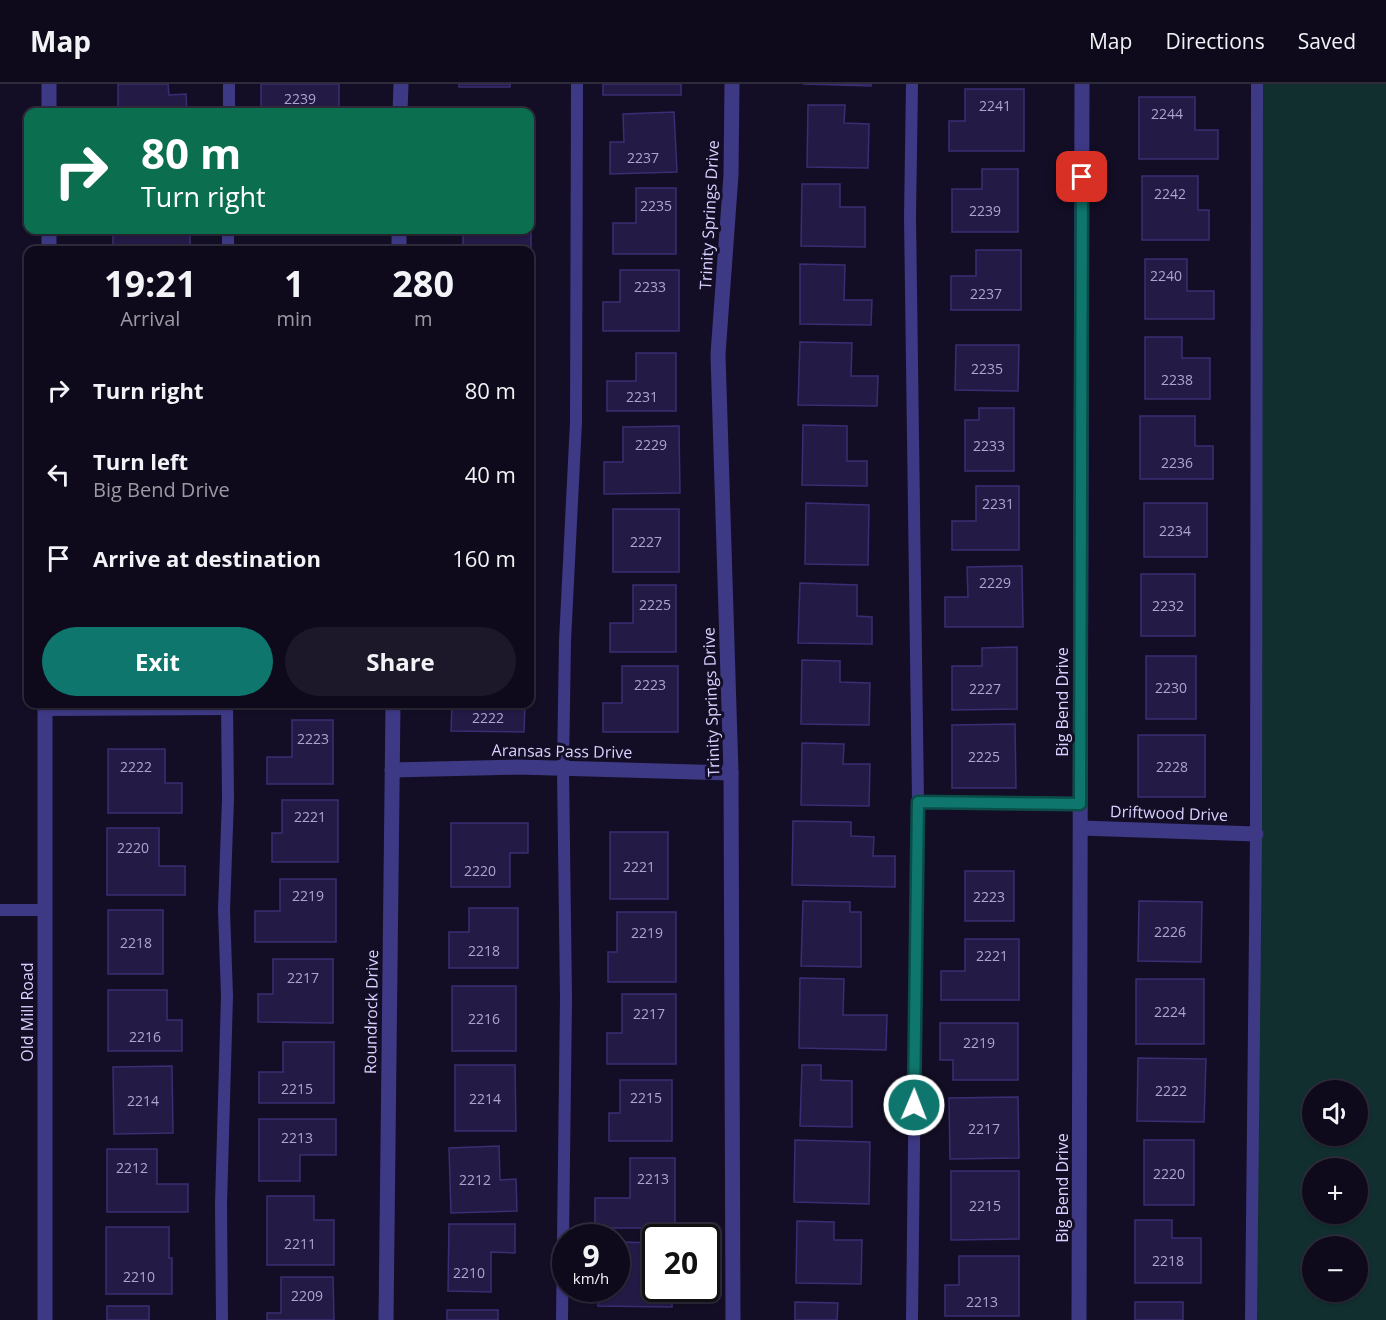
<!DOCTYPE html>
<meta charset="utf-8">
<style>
body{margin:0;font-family:"Open Sans",sans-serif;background:#1c1829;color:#f1f3f6;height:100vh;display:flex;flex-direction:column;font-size:22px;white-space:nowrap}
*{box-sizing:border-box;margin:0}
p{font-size:20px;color:#9b9aa3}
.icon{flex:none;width:33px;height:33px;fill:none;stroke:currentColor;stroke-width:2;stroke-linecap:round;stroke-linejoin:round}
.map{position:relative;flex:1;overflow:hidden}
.panel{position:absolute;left:24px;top:162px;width:510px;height:462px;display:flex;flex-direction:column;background:#0e0a1c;border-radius:12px;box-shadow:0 2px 4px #0004,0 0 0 2px #2e2b3b}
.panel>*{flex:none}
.hud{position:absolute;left:24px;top:24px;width:510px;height:126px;border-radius:12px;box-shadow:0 2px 4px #0004,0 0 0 2px #2e2b3b;background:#0b6e4f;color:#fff;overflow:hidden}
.tools{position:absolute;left:1302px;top:996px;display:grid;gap:12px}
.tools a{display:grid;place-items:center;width:66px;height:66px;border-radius:50%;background:#0e0a1c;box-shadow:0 2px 4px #0004,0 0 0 2px #2e2b3b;font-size:30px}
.speed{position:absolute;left:552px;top:1140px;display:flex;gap:12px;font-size:30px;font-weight:700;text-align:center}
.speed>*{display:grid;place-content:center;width:78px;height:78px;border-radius:50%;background:#0e0a1c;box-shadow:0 2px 4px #0004,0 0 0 2px #2e2b3b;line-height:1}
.speed small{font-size:15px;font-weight:400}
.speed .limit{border:3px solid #111;border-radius:9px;background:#fff;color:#111}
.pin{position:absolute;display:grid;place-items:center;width:51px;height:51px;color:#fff;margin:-26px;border-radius:12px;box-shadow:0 3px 9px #0006}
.me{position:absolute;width:66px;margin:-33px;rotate:1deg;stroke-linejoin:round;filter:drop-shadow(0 0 4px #0008)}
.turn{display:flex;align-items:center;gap:21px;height:126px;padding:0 18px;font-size:27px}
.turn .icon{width:78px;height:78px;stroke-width:2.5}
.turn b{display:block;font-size:42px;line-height:51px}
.eta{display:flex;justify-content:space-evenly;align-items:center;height:102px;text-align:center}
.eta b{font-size:36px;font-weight:700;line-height:42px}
.cta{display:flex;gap:12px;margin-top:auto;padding:12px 18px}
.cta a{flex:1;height:69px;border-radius:36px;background:#0f766e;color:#fff;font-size:24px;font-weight:700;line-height:69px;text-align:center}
.cta a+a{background:#1c1829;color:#f1f3f6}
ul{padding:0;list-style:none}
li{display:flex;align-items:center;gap:18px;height:84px;padding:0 18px}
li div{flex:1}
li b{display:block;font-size:22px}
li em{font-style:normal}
header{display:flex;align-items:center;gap:36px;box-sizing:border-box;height:84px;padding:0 30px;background:#0e0a1c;border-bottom:2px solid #2e2b3b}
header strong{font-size:28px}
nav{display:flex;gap:33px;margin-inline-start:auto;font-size:21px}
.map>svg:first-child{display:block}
.green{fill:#112f2f;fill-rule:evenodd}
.building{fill:#241a46;stroke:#3c2c73;stroke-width:1.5}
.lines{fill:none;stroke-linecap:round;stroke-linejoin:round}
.service{stroke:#3e3985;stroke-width:12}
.minor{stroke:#3e3985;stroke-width:15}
.tertiary{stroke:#3e3985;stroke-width:15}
.route-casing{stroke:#0a4d48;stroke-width:15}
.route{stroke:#0f766e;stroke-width:10}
.labels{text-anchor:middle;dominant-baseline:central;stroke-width:6;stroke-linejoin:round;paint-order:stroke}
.number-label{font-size:14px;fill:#aca4d1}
.street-label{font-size:16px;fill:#d9d2ff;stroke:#130e25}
</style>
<header>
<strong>Map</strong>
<nav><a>Map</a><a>Directions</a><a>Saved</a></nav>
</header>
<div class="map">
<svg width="1386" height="1236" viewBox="0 0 1386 1236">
<rect width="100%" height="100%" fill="#130e25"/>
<path class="green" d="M1258 0H1386V1236H1251ZM1312 1006H1358V1052H1312ZM1312 1084H1358V1130H1312ZM1312 1162H1358V1208H1312Z"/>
<g class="building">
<polygon points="118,0 168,0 169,11 186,10 187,28 118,28"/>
<rect x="261" y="0" width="78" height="28"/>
<rect x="459" y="0" width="51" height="3"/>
<rect x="603" y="0" width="78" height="11"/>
<polygon points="803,0 871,0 871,2"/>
<polygon points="965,5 1024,5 1024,67 949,67 949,37 965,37"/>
<polygon points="1139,13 1195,13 1195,46 1218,46 1218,75 1139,75"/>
<polygon points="808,21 845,21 844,39 869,40 868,84 807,83"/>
<rect x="454" y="26" width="52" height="2"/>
<polygon points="674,28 677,88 610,90 610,58 624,58 623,30"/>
<polygon points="982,85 1018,85 1018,148 952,148 952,105 982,105"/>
<polygon points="1142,92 1198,92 1198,126 1209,126 1209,156 1142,156"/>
<polygon points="802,100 840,100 840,123 865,123 865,163 801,162"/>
<polygon points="636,104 676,104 676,170 613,170 613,139 636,139"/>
<polygon points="530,134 531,134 531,164 463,164 463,146 530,146"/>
<rect x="113" y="146" width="77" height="20"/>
<rect x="272" y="161" width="65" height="5"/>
<polygon points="976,166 1021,166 1021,226 951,226 951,192 976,192"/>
<polygon points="1145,175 1187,175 1187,207 1214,207 1214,235 1145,235"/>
<polygon points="800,180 845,181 844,216 872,216 871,241 800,240"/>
<polygon points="620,186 679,186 679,247 603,247 603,218 620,218"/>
<polygon points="1145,253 1182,253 1182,274 1210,274 1210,315 1145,315"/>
<polygon points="800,258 852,259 851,292 878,292 877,322 798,321"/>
<polygon points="956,261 1019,261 1018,307 955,306"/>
<polygon points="636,269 676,269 676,327 607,327 607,297 636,297"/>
<polygon points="979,324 1014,324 1014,387 965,387 965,336 979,336"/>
<polygon points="1140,332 1195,332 1195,362 1213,362 1213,395 1140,395"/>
<polygon points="803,341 847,342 847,377 867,377 867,402 802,401"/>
<polygon points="679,342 680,409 604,410 604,378 623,378 623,343"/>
<rect x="530" y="373" width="2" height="31"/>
<polygon points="976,402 1019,402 1019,466 952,466 952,437 976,437"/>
<polygon points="806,419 869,421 868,481 805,480"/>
<rect x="1144" y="419" width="63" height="54"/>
<rect x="613" y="425" width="66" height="63"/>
<polygon points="1022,482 1023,543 945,543 945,513 968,513 967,483"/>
<rect x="1141" y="490" width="54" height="62"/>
<polygon points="800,499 857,501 857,532 872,533 872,560 798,559"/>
<polygon points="633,501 676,501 676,568 610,568 610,539 633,539"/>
<polygon points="1017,563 1017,625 952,626 952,582 982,582 982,564"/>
<rect x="1146" y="572" width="50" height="63"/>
<polygon points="802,576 840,577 840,598 870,599 869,641 801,640"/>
<polygon points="622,582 678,582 678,648 603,648 603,619 622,619"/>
<rect x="291" y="620" width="45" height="1"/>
<polygon points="452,620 525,620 524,648 451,647"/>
<polygon points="292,636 333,636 333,700 267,700 267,673 292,673"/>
<polygon points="1015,640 1016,704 952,704 952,641"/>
<rect x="1138" y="651" width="67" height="62"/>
<polygon points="802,659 844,660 843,680 870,680 869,722 801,721"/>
<polygon points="108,665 165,665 165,699 182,699 182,729 108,729"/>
<polygon points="282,716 338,716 338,778 272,778 272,749 282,749"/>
<polygon points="793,737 851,738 851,752 874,753 873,772 895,772 895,803 792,801"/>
<polygon points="451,739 528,739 528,769 510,769 510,803 451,803"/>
<polygon points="107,744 159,744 159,782 185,782 185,811 107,811"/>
<rect x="610" y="748" width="58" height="67"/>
<rect x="965" y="787" width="49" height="50"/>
<polygon points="280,795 336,795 336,858 255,858 255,827 280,827"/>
<polygon points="803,817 850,818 850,828 861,828 861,883 801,882"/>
<polygon points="1139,817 1202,818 1201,878 1138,877"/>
<polygon points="469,824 518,824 518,884 449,884 449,848 469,848"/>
<rect x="108" y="826" width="55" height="64"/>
<polygon points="617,828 676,828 676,898 608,898 608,868 617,868"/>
<polygon points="965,855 1019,855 1019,916 941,916 941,887 965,887"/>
<polygon points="273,875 333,875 333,939 258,938 258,910 273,910"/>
<polygon points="800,894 844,895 843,931 887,931 886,966 799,964"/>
<rect x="1136" y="895" width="68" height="65"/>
<rect x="452" y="902" width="64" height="65"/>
<polygon points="108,906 167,906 167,936 182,936 182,967 108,967"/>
<polygon points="622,910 676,910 676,980 607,980 607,949 622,949"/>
<polygon points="940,939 1018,939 1018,996 953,996 953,976 940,976"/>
<polygon points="283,958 334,958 334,1019 259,1019 259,988 283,988"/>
<polygon points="1138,974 1206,975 1204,1038 1137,1037"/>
<polygon points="455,981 515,981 516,1047 455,1047"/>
<polygon points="802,981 821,981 821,996 852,997 852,1043 800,1042"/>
<polygon points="172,982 173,1049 114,1050 113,983"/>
<polygon points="620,996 672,996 672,1057 609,1057 609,1029 620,1029"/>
<polygon points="1018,1013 1019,1074 950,1075 949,1014"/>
<polygon points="259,1035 336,1035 336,1071 300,1071 300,1097 259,1097"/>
<polygon points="795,1056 870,1058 869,1120 794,1118"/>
<rect x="1144" y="1056" width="50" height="65"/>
<polygon points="499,1062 500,1096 516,1095 517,1127 451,1129 449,1064"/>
<polygon points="107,1065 157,1065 157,1100 188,1100 188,1128 107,1128"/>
<polygon points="630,1074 675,1074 675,1144 595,1144 595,1114 630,1114"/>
<polygon points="951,1087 1019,1087 1019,1155 951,1156"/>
<polygon points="267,1112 314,1112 314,1136 334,1136 334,1181 267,1181"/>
<polygon points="1135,1136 1172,1136 1172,1154 1201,1154 1201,1199 1135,1199"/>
<polygon points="797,1137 834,1138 834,1156 862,1156 861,1200 796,1199"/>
<polygon points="449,1140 515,1140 515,1169 491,1168 491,1208 448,1207"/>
<polygon points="106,1143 169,1143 169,1174 172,1174 172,1210 106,1210"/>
<polygon points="620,1158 656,1159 656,1204 672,1204 672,1223 598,1222 598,1204 616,1204 616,1198 620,1198"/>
<polygon points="959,1172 1019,1172 1019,1232 945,1232 945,1201 959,1201"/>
<polygon points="281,1193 333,1193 334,1236 267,1236 267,1229 281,1229"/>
<polygon points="795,1218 838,1219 837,1236 795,1236"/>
<rect x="1135" y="1218" width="48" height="18"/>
<rect x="107" y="1222" width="42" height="14"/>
<rect x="447" y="1226" width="51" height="10"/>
</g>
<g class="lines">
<g class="service">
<polyline points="229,0 229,28"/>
<polyline points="912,0 910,133 918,718 912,1236"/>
<polyline points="228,166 228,146"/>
<polyline points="45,626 227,625"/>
<polyline points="918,718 1080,720"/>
<polyline points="0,826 45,826"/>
<polyline points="222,1236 221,1120 227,912 224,826 228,715 227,620"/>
<polyline points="562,1236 566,915 563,684 565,557 576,338 577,0"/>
<polyline points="1251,1236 1256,750 1257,0"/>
</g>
<g class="minor">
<polyline points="732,0 731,91 718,270 731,689 733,1236"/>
<polyline points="400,28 401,0"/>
<polyline points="399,166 399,146"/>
<polyline points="392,686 518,683 731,689"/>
<polyline points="1081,744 1256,750"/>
<polyline points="386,1236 393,620"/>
<polyline points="1079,1236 1082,0"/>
</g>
<g class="tertiary">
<polyline points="49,0 49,28"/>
<polyline points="49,146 49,166"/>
<polyline points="45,620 45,1236"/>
</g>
</g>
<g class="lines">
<defs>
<polyline id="route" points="914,1021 918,718 1080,720 1082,93"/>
</defs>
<use href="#route" class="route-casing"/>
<use href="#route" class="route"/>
</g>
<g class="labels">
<g class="number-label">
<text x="300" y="14">2239</text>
<text x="995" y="21">2241</text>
<text x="1167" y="29">2244</text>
<text x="643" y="73">2237</text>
<text x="1170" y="109">2242</text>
<text x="656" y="121">2235</text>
<text x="985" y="126">2239</text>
<text x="1166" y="191">2240</text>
<text x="650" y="202">2233</text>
<text x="986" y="209">2237</text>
<text x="987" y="284">2235</text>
<text x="1177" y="295">2238</text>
<text x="642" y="312">2231</text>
<text x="651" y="360">2229</text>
<text x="989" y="361">2233</text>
<text x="1177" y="378">2236</text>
<text x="998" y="419">2231</text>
<text x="1175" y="446">2234</text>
<text x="646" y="457">2227</text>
<text x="995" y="498">2229</text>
<text x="655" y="520">2225</text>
<text x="1168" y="521">2232</text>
<text x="650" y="600">2223</text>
<text x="1171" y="603">2230</text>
<text x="985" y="604">2227</text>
<text x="488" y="633">2222</text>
<text x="313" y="654">2223</text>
<text x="984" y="672">2225</text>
<text x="136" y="682">2222</text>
<text x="1172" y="682">2228</text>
<text x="310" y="732">2221</text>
<text x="133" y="763">2220</text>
<text x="639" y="782">2221</text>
<text x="480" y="786">2220</text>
<text x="308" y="811">2219</text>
<text x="989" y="812">2223</text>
<text x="1170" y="847">2226</text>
<text x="647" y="848">2219</text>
<text x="136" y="858">2218</text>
<text x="484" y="866">2218</text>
<text x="992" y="871">2221</text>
<text x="303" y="893">2217</text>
<text x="1170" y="927">2224</text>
<text x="649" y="929">2217</text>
<text x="484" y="934">2216</text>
<text x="145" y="952">2216</text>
<text x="979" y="958">2219</text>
<text x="297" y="1004">2215</text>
<text x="1171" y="1006">2222</text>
<text x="646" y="1013">2215</text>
<text x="485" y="1014">2214</text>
<text x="143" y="1016">2214</text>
<text x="984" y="1044">2217</text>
<text x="297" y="1053">2213</text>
<text x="132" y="1083">2212</text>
<text x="1169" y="1089">2220</text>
<text x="653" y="1094">2213</text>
<text x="475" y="1095">2212</text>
<text x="985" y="1121">2215</text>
<text x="300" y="1159">2211</text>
<text x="1168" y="1176">2218</text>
<text x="469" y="1188">2210</text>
<text x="139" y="1192">2210</text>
<text x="307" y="1211">2209</text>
<text x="982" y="1217">2213</text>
</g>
<g class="street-label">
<text transform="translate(709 131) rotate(-87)">Trinity Springs Drive</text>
<text transform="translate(711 618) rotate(-92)">Trinity Springs Drive</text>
<text transform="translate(1062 618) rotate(-90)">Big Bend Drive</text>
<text transform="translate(562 667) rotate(1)">Aransas Pass Drive</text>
<text transform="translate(1169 729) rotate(2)">Driftwood Drive</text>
<text transform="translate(27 928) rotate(-90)">Old Mill Road</text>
<text transform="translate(371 928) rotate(-89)">Roundrock Drive</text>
<text transform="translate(1062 1104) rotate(-90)">Big Bend Drive</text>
</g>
</g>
</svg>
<div class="tools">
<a><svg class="icon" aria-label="sound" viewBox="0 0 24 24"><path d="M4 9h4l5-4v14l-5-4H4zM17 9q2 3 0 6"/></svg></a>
<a>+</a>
<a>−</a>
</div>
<div class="speed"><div>9<small>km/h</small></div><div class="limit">20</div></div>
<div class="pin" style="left:1082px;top:93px;background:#d93025"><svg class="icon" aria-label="arrive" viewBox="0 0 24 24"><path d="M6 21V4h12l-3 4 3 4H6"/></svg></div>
<svg class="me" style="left:914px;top:1021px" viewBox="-20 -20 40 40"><circle r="17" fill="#0f766e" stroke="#fff" stroke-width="3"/><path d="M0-11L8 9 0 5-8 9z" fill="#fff"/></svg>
<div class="hud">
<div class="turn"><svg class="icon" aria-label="right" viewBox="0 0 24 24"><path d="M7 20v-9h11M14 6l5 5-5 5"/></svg><div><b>80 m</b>Turn right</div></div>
</div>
<section class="panel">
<div class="eta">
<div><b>19:21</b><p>Arrival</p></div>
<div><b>1</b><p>min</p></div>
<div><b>280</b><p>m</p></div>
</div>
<ul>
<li><svg class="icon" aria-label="right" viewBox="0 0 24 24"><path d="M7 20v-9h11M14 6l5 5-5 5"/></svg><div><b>Turn right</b></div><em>80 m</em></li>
<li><svg class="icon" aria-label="left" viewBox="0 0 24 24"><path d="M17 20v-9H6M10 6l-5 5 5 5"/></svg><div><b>Turn left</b><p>Big Bend Drive</p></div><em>40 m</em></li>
<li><svg class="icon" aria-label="arrive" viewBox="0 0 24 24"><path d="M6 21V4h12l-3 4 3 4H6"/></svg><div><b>Arrive at destination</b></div><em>160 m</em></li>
</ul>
<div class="cta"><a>Exit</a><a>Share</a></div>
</section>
</div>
